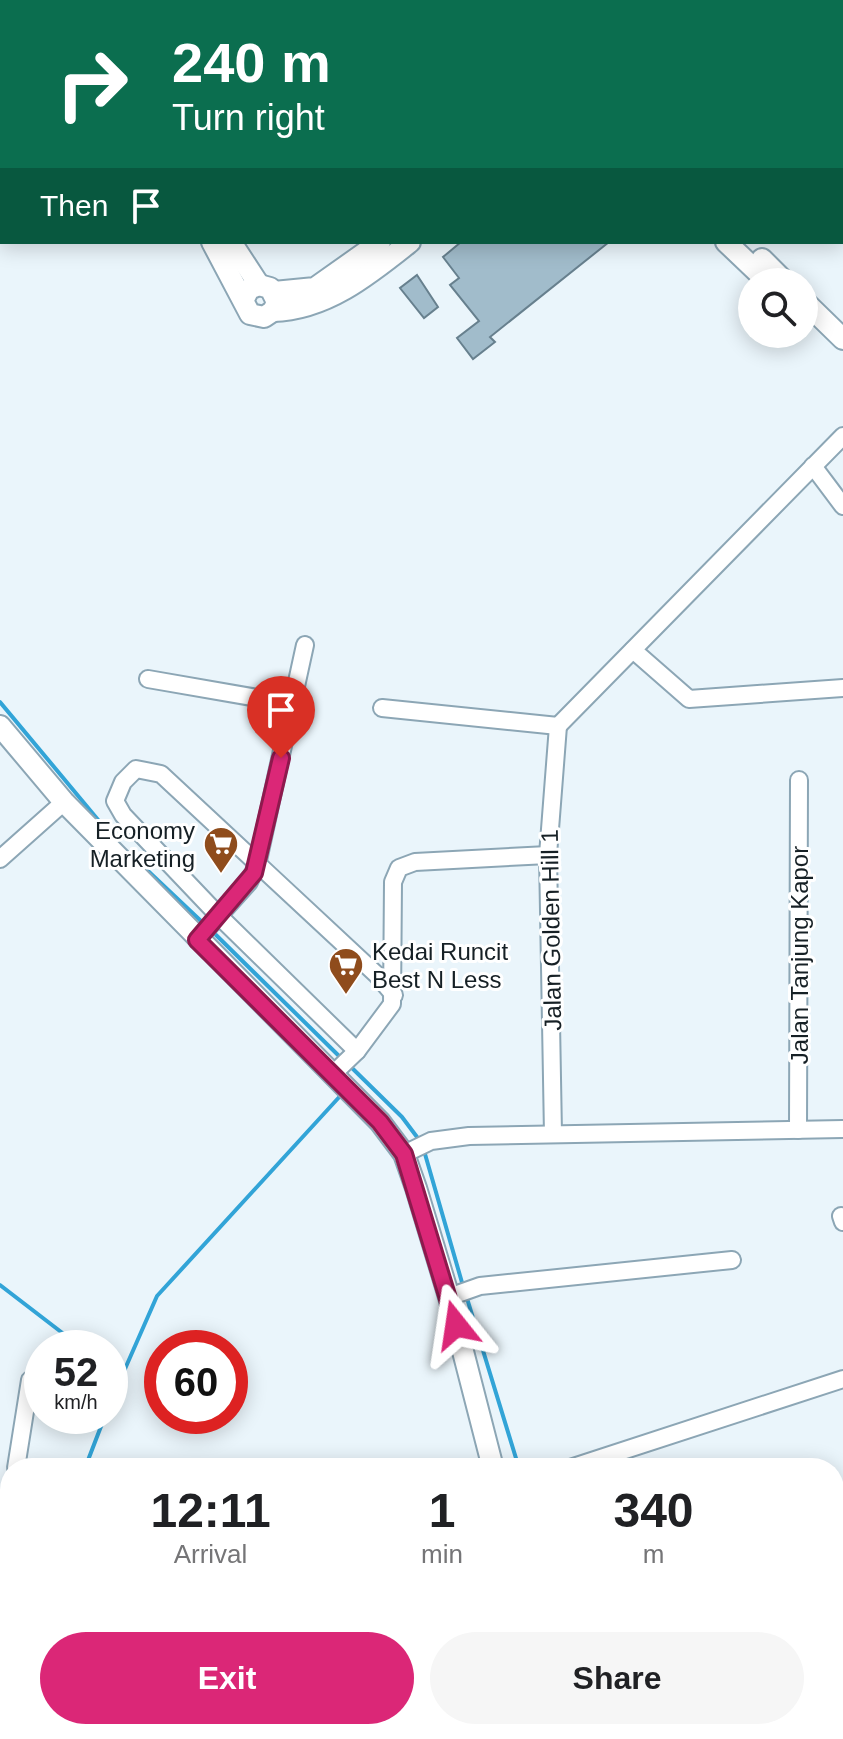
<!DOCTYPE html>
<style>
body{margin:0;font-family:Arial,sans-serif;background:#f6f6f6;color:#202124;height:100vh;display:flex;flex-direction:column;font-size:30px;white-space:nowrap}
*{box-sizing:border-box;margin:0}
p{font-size:26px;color:#757577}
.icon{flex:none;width:44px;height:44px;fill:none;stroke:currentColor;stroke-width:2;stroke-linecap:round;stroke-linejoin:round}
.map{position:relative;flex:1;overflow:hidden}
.side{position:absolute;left:0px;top:1458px;width:844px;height:282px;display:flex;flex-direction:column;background:#fff;border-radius:32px 32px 0 0;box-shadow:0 4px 20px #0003}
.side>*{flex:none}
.top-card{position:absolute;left:0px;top:0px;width:844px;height:244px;box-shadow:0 4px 20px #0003;background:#0b6e4f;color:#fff;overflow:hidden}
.fabs{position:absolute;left:738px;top:268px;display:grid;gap:16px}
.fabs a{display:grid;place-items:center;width:80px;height:80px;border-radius:50%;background:#fff;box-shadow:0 4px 20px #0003;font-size:40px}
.speed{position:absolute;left:24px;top:1330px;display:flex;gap:16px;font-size:40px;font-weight:700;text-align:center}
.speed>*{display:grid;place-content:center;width:104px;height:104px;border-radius:50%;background:#fff;box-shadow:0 4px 20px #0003;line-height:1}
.speed small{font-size:20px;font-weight:400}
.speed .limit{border:12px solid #d22;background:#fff;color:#111}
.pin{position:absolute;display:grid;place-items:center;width:68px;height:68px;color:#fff;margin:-82px -34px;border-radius:50% 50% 50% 0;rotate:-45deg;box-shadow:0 0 8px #0007}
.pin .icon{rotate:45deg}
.me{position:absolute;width:88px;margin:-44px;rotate:345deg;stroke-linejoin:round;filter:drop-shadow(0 0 6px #0008)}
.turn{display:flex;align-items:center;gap:28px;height:168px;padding:0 40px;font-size:36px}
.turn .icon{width:104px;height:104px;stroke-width:2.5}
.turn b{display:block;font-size:56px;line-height:68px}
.then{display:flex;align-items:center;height:76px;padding:0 40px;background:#0003;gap:16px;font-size:30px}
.eta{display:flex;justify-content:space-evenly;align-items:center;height:136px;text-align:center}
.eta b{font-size:48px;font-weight:700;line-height:56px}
.cta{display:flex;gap:16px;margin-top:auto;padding:16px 40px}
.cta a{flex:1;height:92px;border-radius:48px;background:#db2777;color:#fff;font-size:32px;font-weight:700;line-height:92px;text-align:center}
.cta a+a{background:#f6f6f6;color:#202124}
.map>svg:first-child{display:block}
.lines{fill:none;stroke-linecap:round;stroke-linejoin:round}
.stream{stroke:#32a4d7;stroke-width:4}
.building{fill:#a1bccb;stroke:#67808e;stroke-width:2}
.minor-casing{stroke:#8ca6b5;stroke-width:20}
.major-casing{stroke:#8ca6b5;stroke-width:24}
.minor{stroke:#fff;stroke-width:16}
.major{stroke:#fff;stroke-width:20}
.route-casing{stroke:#8e194d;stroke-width:20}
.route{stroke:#db2777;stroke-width:14}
.labels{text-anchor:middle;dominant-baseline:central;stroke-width:6;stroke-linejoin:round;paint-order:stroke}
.poi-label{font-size:24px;fill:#162025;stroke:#fff;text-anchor:end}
.street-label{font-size:24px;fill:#162025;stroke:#fff}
</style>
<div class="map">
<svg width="843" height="1739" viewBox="0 0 843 1739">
<rect width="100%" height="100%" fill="#eaf5fb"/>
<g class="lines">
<g class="stream">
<polyline points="0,702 114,839"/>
<polyline points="129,853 202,922"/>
<polyline points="215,934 338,1055"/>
<polyline points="352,1068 402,1117 417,1137"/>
<polyline points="425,1154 463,1286"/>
<polyline points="0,1285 82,1348"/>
<polyline points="466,1295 519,1468"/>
<polyline points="110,1370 122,1374"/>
<polyline points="110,1403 157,1296 342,1094"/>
<polyline points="85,1468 105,1416"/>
<polyline points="0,1705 10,1687"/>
<polyline points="574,1730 576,1739"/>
</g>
</g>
<g class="building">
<polygon points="461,242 609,242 490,337 495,342 473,359 457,338 479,321 450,285 459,278 443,257"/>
<polygon points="417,275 438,307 424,318 400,288"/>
</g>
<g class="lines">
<defs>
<g id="minor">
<polyline points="813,466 843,506"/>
<polyline points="633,650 689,699 843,688"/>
<polyline points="148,679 292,704"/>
<polyline points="382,708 558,726"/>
<polyline points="558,726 843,436"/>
<polyline points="0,859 64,802"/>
<polyline points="197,940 249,882 257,865 305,645"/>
<polyline points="357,1051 219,916 123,815 115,801 123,782 136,769 161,774 377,975 394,995"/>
<polyline points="332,1075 357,1051 392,1004 393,882 399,868 415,862 548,855"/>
<polyline points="798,1130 799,780"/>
<polyline points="553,1134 548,855 558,726"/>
<polyline points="404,1154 431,1141 469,1136 843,1129"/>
<polyline points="841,1216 843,1222"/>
<polyline points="449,1297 480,1286 732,1260"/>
<polyline points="16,1468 30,1380"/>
<polyline points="570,1468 843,1379"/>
<polyline points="0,1566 10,1504"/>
<polyline points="0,1683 10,1659"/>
<polyline points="474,1730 480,1739"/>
<polyline points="518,1730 527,1739"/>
<polyline points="811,1730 816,1739"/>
<polyline points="1,1739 10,1723"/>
<polyline points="295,1739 301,1730"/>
</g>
<g id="major">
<polyline points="0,85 2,85"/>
<polyline points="0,103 2,103"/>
<polyline points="212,242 250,314 264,317 273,311 277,302 270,288 259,285 249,289 244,299"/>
<polyline points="231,242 259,285"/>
<polyline points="726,242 768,282"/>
<polyline points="762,259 785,282"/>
<polyline points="274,292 315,288 380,242"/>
<polyline points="804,301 843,339"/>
<path d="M273 311C326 310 370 274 410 242"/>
<polyline points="0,726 64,802 380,1122 404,1154 416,1188 449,1297 493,1468"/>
<polyline points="0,1600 10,1602"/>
<polyline points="0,1621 10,1623"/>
<polyline points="834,1699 843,1697"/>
</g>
</defs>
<use href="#minor" class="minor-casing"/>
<use href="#major" class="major-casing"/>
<use href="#minor" class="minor"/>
<use href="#major" class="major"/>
</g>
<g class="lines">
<defs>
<polyline id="route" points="281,758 254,873 197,940 380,1122 404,1154 456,1325"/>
</defs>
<use href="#route" class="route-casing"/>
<use href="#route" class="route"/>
</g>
<defs>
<symbol id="supermarket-pin" viewBox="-11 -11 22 30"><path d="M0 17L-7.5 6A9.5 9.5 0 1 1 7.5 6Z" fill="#8f4c1c" stroke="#fff"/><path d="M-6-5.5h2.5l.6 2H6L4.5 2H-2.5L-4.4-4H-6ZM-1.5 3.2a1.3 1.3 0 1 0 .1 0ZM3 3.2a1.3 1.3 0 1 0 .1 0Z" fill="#fff"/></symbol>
</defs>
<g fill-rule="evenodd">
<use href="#supermarket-pin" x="201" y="824" width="40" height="54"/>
<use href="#supermarket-pin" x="326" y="945" width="40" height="54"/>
</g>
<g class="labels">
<g class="poi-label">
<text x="195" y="830">Economy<tspan x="195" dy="28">Marketing</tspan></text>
<text x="372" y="951" text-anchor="start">Kedai Runcit<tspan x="372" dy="28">Best N Less</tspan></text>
</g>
<g class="street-label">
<text transform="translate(551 930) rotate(-91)">Jalan Golden Hill 1</text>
<text transform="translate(799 955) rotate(-90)">Jalan Tanjung Kapor</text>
</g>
</g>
</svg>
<div class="fabs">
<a><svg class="icon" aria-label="search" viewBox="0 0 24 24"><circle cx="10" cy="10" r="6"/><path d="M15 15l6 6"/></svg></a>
</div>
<div class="speed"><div>52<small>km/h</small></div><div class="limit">60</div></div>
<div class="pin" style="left:281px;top:758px;background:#d93025"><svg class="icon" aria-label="arrive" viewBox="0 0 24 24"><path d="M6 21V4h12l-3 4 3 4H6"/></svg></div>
<svg class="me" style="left:456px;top:1325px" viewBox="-20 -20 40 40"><path d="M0-17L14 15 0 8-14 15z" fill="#db2777" stroke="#fff" stroke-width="4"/></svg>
<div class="top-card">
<div class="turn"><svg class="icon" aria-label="right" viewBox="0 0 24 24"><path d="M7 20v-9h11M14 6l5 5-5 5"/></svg><div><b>240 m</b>Turn right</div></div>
<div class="then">Then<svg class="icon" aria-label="arrive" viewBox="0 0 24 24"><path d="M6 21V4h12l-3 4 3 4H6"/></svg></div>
</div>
<section class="side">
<div class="eta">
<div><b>12:11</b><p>Arrival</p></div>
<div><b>1</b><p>min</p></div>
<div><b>340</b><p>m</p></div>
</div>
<div class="cta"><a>Exit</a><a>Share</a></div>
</section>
</div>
